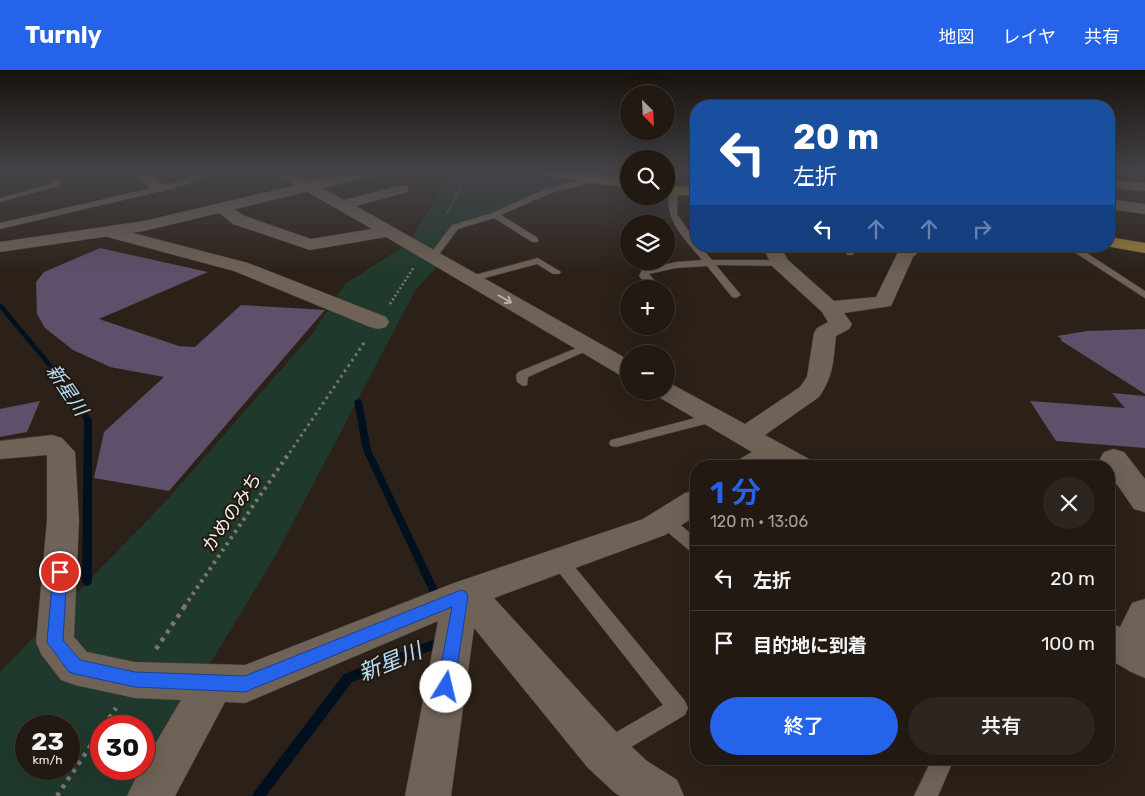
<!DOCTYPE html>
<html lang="ja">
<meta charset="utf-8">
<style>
body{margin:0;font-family:Rubik,"Noto Sans JP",sans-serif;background:#2d2620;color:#f1f3f6;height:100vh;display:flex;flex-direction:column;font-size:19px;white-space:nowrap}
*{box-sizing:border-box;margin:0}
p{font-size:16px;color:#a2a09f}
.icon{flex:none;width:28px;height:28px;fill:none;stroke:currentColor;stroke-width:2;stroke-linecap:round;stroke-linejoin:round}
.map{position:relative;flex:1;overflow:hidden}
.sheet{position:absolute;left:690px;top:390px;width:425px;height:305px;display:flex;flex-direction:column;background:#211912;border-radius:20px;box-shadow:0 5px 20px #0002,0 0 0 1px #3e3832}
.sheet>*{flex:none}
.banner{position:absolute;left:690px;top:30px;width:425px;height:152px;border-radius:20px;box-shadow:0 5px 20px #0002,0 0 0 1px #3e3832;background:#1a4fa0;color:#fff;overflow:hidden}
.needle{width:32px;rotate:156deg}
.fabs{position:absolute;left:620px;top:15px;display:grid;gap:10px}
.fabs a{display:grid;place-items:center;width:55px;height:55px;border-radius:50%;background:#211912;box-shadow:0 5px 20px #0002,0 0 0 1px #3e3832;font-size:25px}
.speed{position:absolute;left:15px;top:645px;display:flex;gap:10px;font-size:25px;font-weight:700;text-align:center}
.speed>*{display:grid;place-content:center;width:65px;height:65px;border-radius:50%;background:#211912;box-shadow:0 5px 20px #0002,0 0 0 1px #3e3832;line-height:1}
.speed small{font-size:12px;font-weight:400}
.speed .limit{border:8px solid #d22;background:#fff;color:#111}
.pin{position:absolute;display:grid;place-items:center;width:42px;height:42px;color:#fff;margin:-21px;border:2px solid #fff;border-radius:50%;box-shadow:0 1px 5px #0007}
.me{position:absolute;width:55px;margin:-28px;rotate:9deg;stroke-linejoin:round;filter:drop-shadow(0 0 4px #0008)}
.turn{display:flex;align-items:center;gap:18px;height:105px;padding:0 20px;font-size:22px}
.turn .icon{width:65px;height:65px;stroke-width:2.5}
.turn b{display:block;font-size:35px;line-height:42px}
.lanes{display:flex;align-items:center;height:48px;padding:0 20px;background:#0003;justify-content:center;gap:25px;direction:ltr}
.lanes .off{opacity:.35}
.round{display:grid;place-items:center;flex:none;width:52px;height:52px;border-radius:26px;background:#2d2620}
.summary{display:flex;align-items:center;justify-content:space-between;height:85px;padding:0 20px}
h1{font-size:30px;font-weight:600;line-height:38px;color:#2563eb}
.primary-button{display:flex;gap:10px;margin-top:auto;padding:10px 20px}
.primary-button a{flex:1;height:58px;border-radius:30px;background:#2563eb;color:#fff;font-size:20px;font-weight:600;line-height:58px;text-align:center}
.primary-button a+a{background:#2d2620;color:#f1f3f6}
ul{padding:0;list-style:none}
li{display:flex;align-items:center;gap:15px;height:65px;padding:0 20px;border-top:1px solid #3e3832}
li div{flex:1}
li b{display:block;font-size:19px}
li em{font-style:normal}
header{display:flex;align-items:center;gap:30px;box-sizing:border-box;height:70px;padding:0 25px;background:#2563eb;color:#fff}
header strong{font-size:24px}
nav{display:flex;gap:28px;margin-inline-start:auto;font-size:18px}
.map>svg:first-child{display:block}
.green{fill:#20392d;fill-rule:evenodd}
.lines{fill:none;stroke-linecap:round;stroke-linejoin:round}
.stream{fill:#00101f;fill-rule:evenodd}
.building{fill:#5e4f6a}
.service-casing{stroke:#463e36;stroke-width:1}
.minor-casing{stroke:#463e36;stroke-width:1}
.tertiary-casing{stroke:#463e36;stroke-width:1}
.trunk-casing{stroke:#463e36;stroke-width:1}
.path-far4{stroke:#7e756c;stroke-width:2;stroke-dasharray:1 2;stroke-linecap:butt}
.path-far3{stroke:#7e756c;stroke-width:2.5;stroke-dasharray:2 2.5;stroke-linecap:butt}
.path-far2{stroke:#7e756c;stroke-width:3;stroke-dasharray:2.5 4;stroke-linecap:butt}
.path-far1{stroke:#7e756c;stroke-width:4;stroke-dasharray:3 4.5;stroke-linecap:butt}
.path{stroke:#7e756c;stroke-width:4.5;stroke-dasharray:4 5.5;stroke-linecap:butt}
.service{fill:#6f6257;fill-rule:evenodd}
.minor{fill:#6f6257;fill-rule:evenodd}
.tertiary{fill:#6f6257;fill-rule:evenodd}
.trunk{fill:#9a7d3b;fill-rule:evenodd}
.oneway{stroke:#bab1a8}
.route{fill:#2563eb;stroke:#184099}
.labels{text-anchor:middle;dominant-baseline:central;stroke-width:4;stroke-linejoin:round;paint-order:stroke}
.street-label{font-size:18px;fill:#f8f1ea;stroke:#22180e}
.water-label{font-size:19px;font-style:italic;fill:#b5e0fd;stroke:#22180e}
.near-water-label{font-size:22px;font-style:italic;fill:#b5e0fd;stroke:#22180e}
</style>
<header>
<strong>Turnly</strong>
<nav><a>地図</a><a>レイヤ</a><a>共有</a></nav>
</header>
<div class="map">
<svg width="1145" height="726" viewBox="0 0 1145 726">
<rect width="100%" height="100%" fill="#2c2118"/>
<g class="green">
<polygon points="452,102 505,102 578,112 548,120 494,142 453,154 429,187 411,170"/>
<path d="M403 177 438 196 416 219 277 483 130 726H0V602L166 431 313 263 345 214ZM26 656H69V699H26ZM101 656H144V699H101Z"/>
</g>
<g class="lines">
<g class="stream">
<polygon points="0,233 2,234 55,298 92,350 92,512 90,515 87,516 84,515 82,512 84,350 51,300 0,239"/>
<polygon points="358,329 362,331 371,380 442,528 440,531 437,532 434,531 363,380 354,331"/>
<polygon points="443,566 447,568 448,571 447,574 352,612 266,726 252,726 254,722 344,604"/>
</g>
</g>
<g class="building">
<polygon points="100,178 208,202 99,249 179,276 195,277 241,235 325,240 169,421 94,408 104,362 164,307 110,297 73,280 45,258 37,244 36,212 44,202"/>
<polygon points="1145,259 1145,324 1060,270 1062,269 1057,266 1087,261"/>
<polygon points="1112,323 1145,326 1145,378 1056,371 1030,331 1125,338"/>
<polygon points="40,331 27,362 0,367 0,339"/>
</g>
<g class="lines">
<defs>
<g id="service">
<polygon points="202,102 212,102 183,116 0,159 0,153 178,112"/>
<polygon points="594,107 598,109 597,111 551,123 501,145 538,168 538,172 532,172 494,148 458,159 435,190 432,191 427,188 452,155 492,143 545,119"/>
<polygon points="54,110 60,110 59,116 0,132 0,128 53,113"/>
<path d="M671 117 678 119 677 144 696 171V176H700L712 190H780L785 193 780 196 716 195 741 225 736 228 732 227 707 196 676 198 649 204 662 219H651L639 206 642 200 676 192 702 190C684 168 661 147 671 117Z"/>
<polygon points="845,176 854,176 853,185 847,185"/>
<polygon points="1065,176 1076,176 1145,221 1145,228"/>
<polygon points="538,188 561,202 559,204 553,204 537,194 470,212 465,209 467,207"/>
<polygon points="589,273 593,274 595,276 593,278 528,307 527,315 523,316 517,312 516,305 518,302"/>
<polygon points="710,342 717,346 709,353 616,377 611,376 609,373 611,370 699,347"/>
<polygon points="665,445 671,447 696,468 696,483 690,481 659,455 657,451 659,447"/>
<polygon points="559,483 565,485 685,631 688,638 685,645 609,690 601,687 598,679 601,671 663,635 553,495 550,490 553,485"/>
<polygon points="932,689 954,689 938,726 914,726"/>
</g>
<g id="minor">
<path d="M140 102H150L166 118 164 121C153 124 144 114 138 105Z"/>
<polygon points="189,102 206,102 208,105 206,108 201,109"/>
<polygon points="273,102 291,102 344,130 402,115 407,116 409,119 407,122 356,136 629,290 629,307 620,305 386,167 310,180 233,154 213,138 215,135 227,135 245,146 311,169 372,159"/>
<polygon points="592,102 629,102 629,109 603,108 590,113 585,112 583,109"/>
<polygon points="1109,109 1145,113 1145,121 1109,117"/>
<polygon points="1109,129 1145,134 1145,144 1109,139"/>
<polygon points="110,157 248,193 386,247 389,252 386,257 378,259 370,257 234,201 104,166 101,162 104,158"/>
<path d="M762 176H780L788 190 834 231 876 227 899 180 904 176H925L913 187 891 236 844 243 852 254 849 259 836 266C833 292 834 305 819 327L765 365 809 389 813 396H777L774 394 771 396H736L740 389 752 382 657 326 654 321H666V313L675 316 745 354 800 317 807 307 814 263 817 258 828 252 822 242 773 197Z"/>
<polygon points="52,365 62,368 75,382 79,450 74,567 87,582 135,592 245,595 454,513 643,449 685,423 696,420 696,446 665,465 494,528 620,666 647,691 677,710 684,726 620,726 615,723 588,698 474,558 451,726 405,726 438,551 245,633 225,632 175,726 127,726 140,699 144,699 144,693 181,630 135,628 75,615 61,610 41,584 36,572 47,450 47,385 0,389 0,371"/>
<polygon points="1114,379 1124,382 1145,409 1145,442 1134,439 1109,403 1109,396 1104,396 1100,389 1104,382"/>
<polygon points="1145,529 1145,608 1131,602 1109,589 1109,553 1120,557 1132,533"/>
</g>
<polygon id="tertiary" points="351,102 378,102 376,105 144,161 0,182 0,172 144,151"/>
<g id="trunk">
<polygon points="540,102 579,102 629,110 629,118 547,106"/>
<polygon points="666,115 696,118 696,126 666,124"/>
<polygon points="1109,167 1145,173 1145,183 1105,176 1109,176"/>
</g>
</defs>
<use href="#service" class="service-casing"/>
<use href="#minor" class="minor-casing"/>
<use href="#tertiary" class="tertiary-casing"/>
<use href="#trunk" class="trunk-casing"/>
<g class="path-far4">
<polyline points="520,102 529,104"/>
<polyline points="447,142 469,102"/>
</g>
<polyline class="path-far3" points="390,234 414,197"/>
<polyline class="path-far2" points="286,388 366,270"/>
<polyline class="path-far1" points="184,537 287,386"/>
<g class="path">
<polyline points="156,579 185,536"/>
<polyline points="104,656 116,638"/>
<polyline points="57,726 101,660"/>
</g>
<use href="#service" class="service"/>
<use href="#minor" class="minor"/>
<use href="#tertiary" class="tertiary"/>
<use href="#trunk" class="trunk"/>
</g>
<defs><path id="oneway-shaft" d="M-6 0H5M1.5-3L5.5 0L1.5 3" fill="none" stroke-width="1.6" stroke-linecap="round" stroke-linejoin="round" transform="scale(1.25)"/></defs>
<use class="oneway" href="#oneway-shaft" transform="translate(505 229) rotate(30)"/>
<linearGradient id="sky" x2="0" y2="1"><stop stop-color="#18120d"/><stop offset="0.5" stop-color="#454348"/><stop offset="1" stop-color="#454348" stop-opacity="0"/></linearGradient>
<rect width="1145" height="204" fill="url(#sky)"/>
<polygon class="route" points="60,497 65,498 67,502 63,570 80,590 135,602 245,606 461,520 466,522 468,526 454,617 452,623 446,625 440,623 437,617 452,537 245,622 135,617 75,604 69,602 47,572 53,502 55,498"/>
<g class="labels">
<g class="street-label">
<text transform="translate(232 442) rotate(-56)">かめのみち</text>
</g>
<g class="water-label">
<text transform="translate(67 320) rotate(56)">新星川</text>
</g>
<g class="near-water-label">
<text transform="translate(390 592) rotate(-22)">新星川</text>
</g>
</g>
</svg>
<div class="fabs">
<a><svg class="needle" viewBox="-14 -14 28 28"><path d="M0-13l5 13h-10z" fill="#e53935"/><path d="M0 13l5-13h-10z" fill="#a2a09f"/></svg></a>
<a><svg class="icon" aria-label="search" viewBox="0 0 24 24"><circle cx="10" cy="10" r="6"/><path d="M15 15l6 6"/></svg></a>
<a><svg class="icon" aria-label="layers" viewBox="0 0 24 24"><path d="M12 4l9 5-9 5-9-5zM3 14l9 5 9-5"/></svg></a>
<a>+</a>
<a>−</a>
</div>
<div class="speed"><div>23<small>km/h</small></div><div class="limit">30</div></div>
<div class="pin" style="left:60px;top:502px;background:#d93025"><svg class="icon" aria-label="arrive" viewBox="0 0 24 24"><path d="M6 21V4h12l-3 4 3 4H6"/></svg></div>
<svg class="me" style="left:446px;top:617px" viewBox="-20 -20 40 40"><circle r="19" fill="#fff"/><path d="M0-13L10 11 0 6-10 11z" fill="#2563eb"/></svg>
<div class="banner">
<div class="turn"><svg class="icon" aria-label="left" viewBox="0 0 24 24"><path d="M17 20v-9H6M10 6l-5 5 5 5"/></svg><div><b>20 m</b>左折</div></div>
<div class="lanes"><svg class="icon" aria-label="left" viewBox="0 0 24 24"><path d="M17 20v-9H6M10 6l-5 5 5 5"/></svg><svg class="icon off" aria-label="ahead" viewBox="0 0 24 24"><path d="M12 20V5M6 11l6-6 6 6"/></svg><svg class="icon off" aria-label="ahead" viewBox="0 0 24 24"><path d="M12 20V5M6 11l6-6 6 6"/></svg><svg class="icon off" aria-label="right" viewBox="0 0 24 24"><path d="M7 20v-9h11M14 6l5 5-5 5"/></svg></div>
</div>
<section class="sheet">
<div class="summary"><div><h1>1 分</h1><p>120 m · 13:06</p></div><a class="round"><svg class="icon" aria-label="close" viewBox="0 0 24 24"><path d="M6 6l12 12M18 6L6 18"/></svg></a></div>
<ul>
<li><svg class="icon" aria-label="left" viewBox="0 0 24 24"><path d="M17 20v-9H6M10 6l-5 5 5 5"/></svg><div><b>左折</b></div><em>20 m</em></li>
<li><svg class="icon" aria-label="arrive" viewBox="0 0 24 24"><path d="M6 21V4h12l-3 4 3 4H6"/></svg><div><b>目的地に到着</b></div><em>100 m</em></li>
</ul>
<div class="primary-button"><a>終了</a><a>共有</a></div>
</section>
</div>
